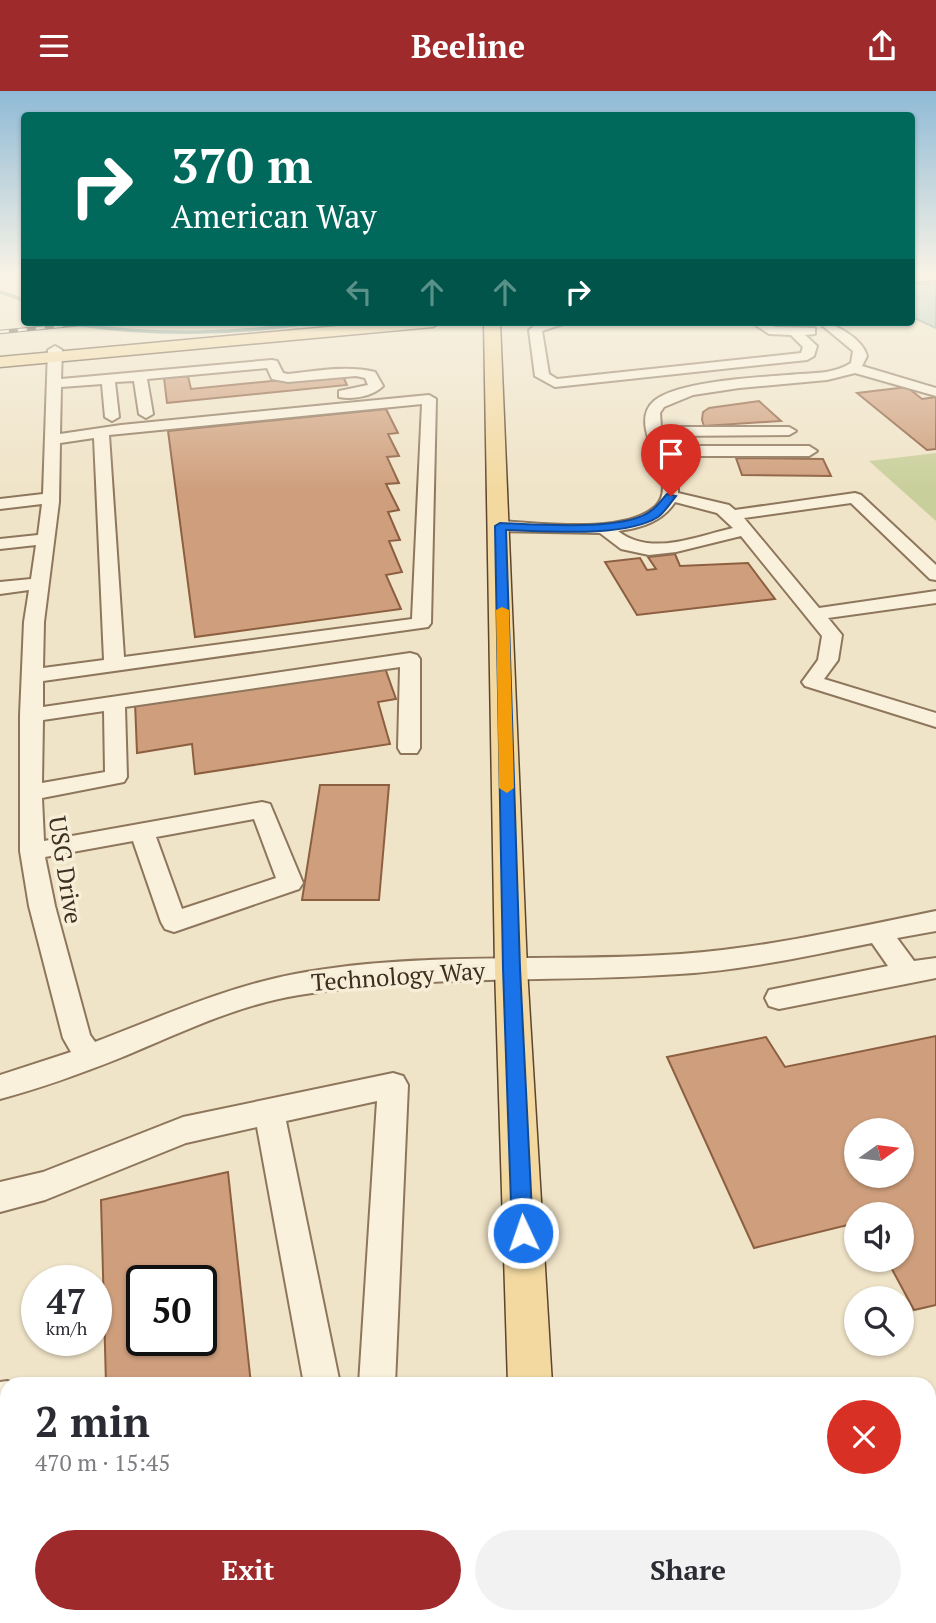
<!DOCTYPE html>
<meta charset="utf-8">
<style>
body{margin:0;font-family:"PT Serif",serif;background:#f2f2f3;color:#2b2b33;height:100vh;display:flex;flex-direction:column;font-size:26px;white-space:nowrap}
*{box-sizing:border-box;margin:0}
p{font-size:23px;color:#7c7c81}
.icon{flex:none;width:38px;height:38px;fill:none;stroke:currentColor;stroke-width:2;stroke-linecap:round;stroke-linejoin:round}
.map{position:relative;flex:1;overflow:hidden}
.drawer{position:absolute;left:0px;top:1286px;width:936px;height:247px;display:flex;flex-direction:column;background:#fff;border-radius:21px 21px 0 0;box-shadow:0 2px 5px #0004}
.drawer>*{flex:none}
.top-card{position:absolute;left:21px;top:21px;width:894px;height:214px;border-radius:7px;box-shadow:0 2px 5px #0004;background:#00695c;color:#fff;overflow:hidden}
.needle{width:46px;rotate:76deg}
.tools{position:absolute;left:844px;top:1027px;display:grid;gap:14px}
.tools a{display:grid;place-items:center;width:70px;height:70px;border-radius:50%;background:#fff;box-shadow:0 2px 5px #0004;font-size:35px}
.speed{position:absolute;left:21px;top:1174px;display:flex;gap:14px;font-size:35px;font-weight:700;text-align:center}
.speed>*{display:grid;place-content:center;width:91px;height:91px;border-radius:50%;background:#fff;box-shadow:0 2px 5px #0004;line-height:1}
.speed small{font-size:18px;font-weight:400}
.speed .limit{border:4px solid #111;border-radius:10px;background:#fff;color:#111}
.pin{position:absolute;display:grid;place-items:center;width:60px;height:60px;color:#fff;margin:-72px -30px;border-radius:50% 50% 50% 0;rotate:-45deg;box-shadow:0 0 7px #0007}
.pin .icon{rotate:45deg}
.me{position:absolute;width:77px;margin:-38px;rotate:357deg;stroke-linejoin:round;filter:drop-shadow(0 0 5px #0008)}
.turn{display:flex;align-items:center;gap:24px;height:147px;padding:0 35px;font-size:32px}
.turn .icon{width:91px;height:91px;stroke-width:2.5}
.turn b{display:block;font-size:49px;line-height:60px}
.lanes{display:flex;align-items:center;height:66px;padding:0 35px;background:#0003;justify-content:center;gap:35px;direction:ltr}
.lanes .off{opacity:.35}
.round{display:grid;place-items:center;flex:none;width:74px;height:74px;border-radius:37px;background:#f2f2f3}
.head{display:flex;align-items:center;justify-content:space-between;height:119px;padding:0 35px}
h1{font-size:42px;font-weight:700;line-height:52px}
.primary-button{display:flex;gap:14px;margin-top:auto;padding:14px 35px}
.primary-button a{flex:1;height:80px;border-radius:42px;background:#9e2a2b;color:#fff;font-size:28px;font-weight:700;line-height:80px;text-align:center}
.primary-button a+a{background:#f2f2f3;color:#2b2b33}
header{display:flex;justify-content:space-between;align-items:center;height:91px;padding:0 35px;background:#9e2a2b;color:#fff;font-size:32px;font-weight:700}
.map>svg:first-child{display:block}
.green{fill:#c9cf9b}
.water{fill:#a9c4bc;stroke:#6f938a;stroke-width:2}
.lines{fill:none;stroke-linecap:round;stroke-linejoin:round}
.stream{stroke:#6f938a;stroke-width:3.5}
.building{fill:#cf9f7d;stroke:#8d5f41;stroke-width:2;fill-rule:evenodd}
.minor-casing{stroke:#8d765c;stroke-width:4}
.major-casing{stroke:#5b4430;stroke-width:3}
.minor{fill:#faf1dc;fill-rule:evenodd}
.major{fill:#f3d9a0;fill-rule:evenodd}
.rail-casing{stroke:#3d2e20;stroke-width:4.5}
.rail{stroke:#f7eed8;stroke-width:2.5;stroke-dasharray:9;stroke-linecap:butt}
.route{fill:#1a73e8;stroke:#114b97;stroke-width:2}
.slow{fill:#f59e0b}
.labels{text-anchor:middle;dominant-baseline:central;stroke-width:7;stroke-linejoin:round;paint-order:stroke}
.street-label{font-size:24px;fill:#3d2e20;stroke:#f7eed8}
</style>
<header><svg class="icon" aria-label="menu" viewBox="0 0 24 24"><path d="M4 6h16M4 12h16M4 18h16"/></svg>Beeline<svg class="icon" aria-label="share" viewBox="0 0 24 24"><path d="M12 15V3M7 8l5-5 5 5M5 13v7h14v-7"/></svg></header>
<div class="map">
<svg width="936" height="1532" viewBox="0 0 936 1532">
<rect width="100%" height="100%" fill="#f0e4c8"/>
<polygon class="green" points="936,362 936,430 869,370"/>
<polygon class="water" points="936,192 936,237 912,226 912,194"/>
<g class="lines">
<g class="stream">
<polyline points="0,201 24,209"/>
<path d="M82 234C154 245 242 243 314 231"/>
</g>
</g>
<g class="building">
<polygon points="342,283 347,294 167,312 164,287 188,285 191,298"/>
<polygon points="907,296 922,308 936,306 936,358 927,359 857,302"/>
<polygon points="759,310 781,330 704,335 702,329 703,321 709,317"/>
<polygon points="386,318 398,342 388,343 399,365 387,366 399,392 386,393 399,419 388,421 400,449 389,450 402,481 386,484 401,518 195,546 168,340"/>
<polygon points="736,367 823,368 831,385 742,384"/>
<polygon points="675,463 680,475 748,472 775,508 637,524 605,471 640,467 647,479 656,478 648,466"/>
<polygon points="385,577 396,608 378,611 390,653 195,683 192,653 137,662 135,611"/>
<polygon points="320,694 389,694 379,809 302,809"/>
<path d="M936 945V1214L914 1219 887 1169H901V1124H856V1132L754 1157 667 966 766 946 785 976ZM856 1040H901V1085H856Z"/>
<path d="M228 1081 251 1293H106L101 1109ZM142 1190H201V1250H142Z"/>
<polygon points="936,1400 936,1532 841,1532 839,1526 929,1526 929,1402"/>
</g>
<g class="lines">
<defs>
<g id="minor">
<polygon points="539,231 569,231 542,240 549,283 557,288 801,262 803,256 791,244 769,243 751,231 766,231 775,236 815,237 815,243 805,244 817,255 814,265 807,269 555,296 535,285 529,239"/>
<path d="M818 231C834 231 863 248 867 265L862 275 936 297V305L855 282 827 289 739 297 693 304 664 316 660 322 661 336H789L796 340 789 344 663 345 667 355H809L817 360 809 365H670L678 393V402L729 414 735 419 855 402 861 404 936 474V489L930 488 851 412 744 427 819 517 936 500V512L828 527 842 544 838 569 824 588 936 622V636L805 595 802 591 818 569 822 545 741 445 676 461 649 464 621 458 600 442 500 440 491 435 500 430C540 432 625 444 656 415 682 389 624 336 654 310 678 289 767 286 800 283 817 282 836 282 851 272L853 260ZM675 411 717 422 733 437C697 445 651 466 618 440 641 437 662 431 675 411Z"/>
<path d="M55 255 62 259 61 288 272 269 277 270 283 282 288 283C317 280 347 274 375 281L383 295C373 305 353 309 339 306V300L368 294 365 287 356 285 288 291 272 288 267 277 147 288 153 323 146 327 139 323 134 290 115 291 119 326 112 330 105 326 102 293 61 296 60 343 121 334 429 304 436 308 431 532 428 536 43 590V616L410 562 417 564 420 568V657L417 662H401L398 657 400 576 125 616 127 686 124 691 42 707 44 750 262 711 270 713 303 792 299 798 174 841 165 838 161 831 133 750 45 766 55 815 90 944 95 951C161 926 226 896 295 883 422 859 552 872 681 863 767 857 851 837 936 820V840L897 847 914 870 936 867V887L779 918 769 915 765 907 769 899 888 875 872 852C808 865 744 879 679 883 552 892 425 883 299 904 236 914 178 943 120 967 80 983 41 997 0 1008V984L71 961 63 947 29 815 20 760V624L24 531 29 499 0 503V491L31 488 36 454 0 458V448L38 444 42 413 0 418V408L43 403 48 259ZM422 313 412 528 124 566 109 344ZM94 347 104 569 43 577 44 531 59 411 60 352ZM104 620 105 681 42 692 43 629ZM254 728 276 787 182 818 156 746Z"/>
<polygon points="393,982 403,985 408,994 395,1293 359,1293 377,1010 286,1030 340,1293 304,1293 257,1036 186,1052 45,1109 0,1121 0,1091 43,1081 183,1026"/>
<polygon points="7,1290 16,1293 7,1293 7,1352 0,1355 0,1291"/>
<polygon points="146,1526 184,1526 186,1532 144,1532"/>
<rect x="343" y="1526" width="42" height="6"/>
</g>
<g id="major">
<polygon points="912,184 936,184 936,189 912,191"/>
<polygon points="383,231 441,231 433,236 0,276 0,266"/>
<polygon points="484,231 500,231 527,877 552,1293 508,1293 495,877"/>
<rect x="516" y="1526" width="50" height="6"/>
</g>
</defs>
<use href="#minor" class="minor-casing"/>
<use href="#major" class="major-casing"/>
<use href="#minor" class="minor"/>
<use href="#major" class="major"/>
<defs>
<polyline id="rail" points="0,241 100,231"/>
</defs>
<use href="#rail" class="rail-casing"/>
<use href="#rail" class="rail"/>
</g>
<linearGradient id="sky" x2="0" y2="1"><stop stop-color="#8fbad6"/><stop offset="0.46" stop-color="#f8f3e6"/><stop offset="1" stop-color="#f8f3e6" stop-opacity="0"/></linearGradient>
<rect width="936" height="398" fill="url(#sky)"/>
<path class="route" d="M667 403 676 405C671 411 665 421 658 426 625 447 545 440 506 439L520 877 533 1142 530 1149 523 1152 515 1149 512 1142 503 877 495 435 500 432C535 433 627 441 652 419 658 415 662 408 667 403Z"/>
<polygon class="slow" points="502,516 509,519 514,697 507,702 499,697 496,519"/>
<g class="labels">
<g class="street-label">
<text transform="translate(66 779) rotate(81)">USG Drive</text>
<text transform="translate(398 885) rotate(-4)">Technology Way</text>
</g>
</g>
</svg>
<div class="tools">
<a><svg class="needle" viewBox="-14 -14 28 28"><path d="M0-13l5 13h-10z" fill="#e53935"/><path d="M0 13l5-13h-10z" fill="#7c7c81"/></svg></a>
<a><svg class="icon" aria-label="sound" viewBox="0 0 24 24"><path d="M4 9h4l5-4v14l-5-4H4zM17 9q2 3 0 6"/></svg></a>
<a><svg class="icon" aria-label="search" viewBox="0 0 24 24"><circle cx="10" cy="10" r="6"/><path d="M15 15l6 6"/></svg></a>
</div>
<div class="speed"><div>47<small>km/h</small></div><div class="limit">50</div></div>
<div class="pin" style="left:671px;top:405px;background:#d93025"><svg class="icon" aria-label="arrive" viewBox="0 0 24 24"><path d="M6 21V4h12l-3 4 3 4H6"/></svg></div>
<svg class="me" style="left:523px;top:1142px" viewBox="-20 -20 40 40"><circle r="17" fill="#1a73e8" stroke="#fff" stroke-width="3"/><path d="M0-11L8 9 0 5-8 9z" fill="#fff"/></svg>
<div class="top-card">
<div class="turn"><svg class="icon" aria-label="right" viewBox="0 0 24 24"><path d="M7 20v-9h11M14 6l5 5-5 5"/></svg><div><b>370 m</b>American Way</div></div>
<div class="lanes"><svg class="icon off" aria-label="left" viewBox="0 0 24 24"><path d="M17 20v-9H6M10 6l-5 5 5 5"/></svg><svg class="icon off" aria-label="ahead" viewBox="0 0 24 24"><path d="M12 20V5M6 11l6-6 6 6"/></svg><svg class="icon off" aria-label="ahead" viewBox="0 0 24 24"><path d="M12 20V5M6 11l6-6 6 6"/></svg><svg class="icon" aria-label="right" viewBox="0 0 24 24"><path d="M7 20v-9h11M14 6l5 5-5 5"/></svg></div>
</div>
<section class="drawer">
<div class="head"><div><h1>2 min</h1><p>470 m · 15:45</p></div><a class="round" style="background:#d93025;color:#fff"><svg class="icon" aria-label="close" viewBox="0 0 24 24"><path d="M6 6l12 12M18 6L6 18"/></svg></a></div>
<div class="primary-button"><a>Exit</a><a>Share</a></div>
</section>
</div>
